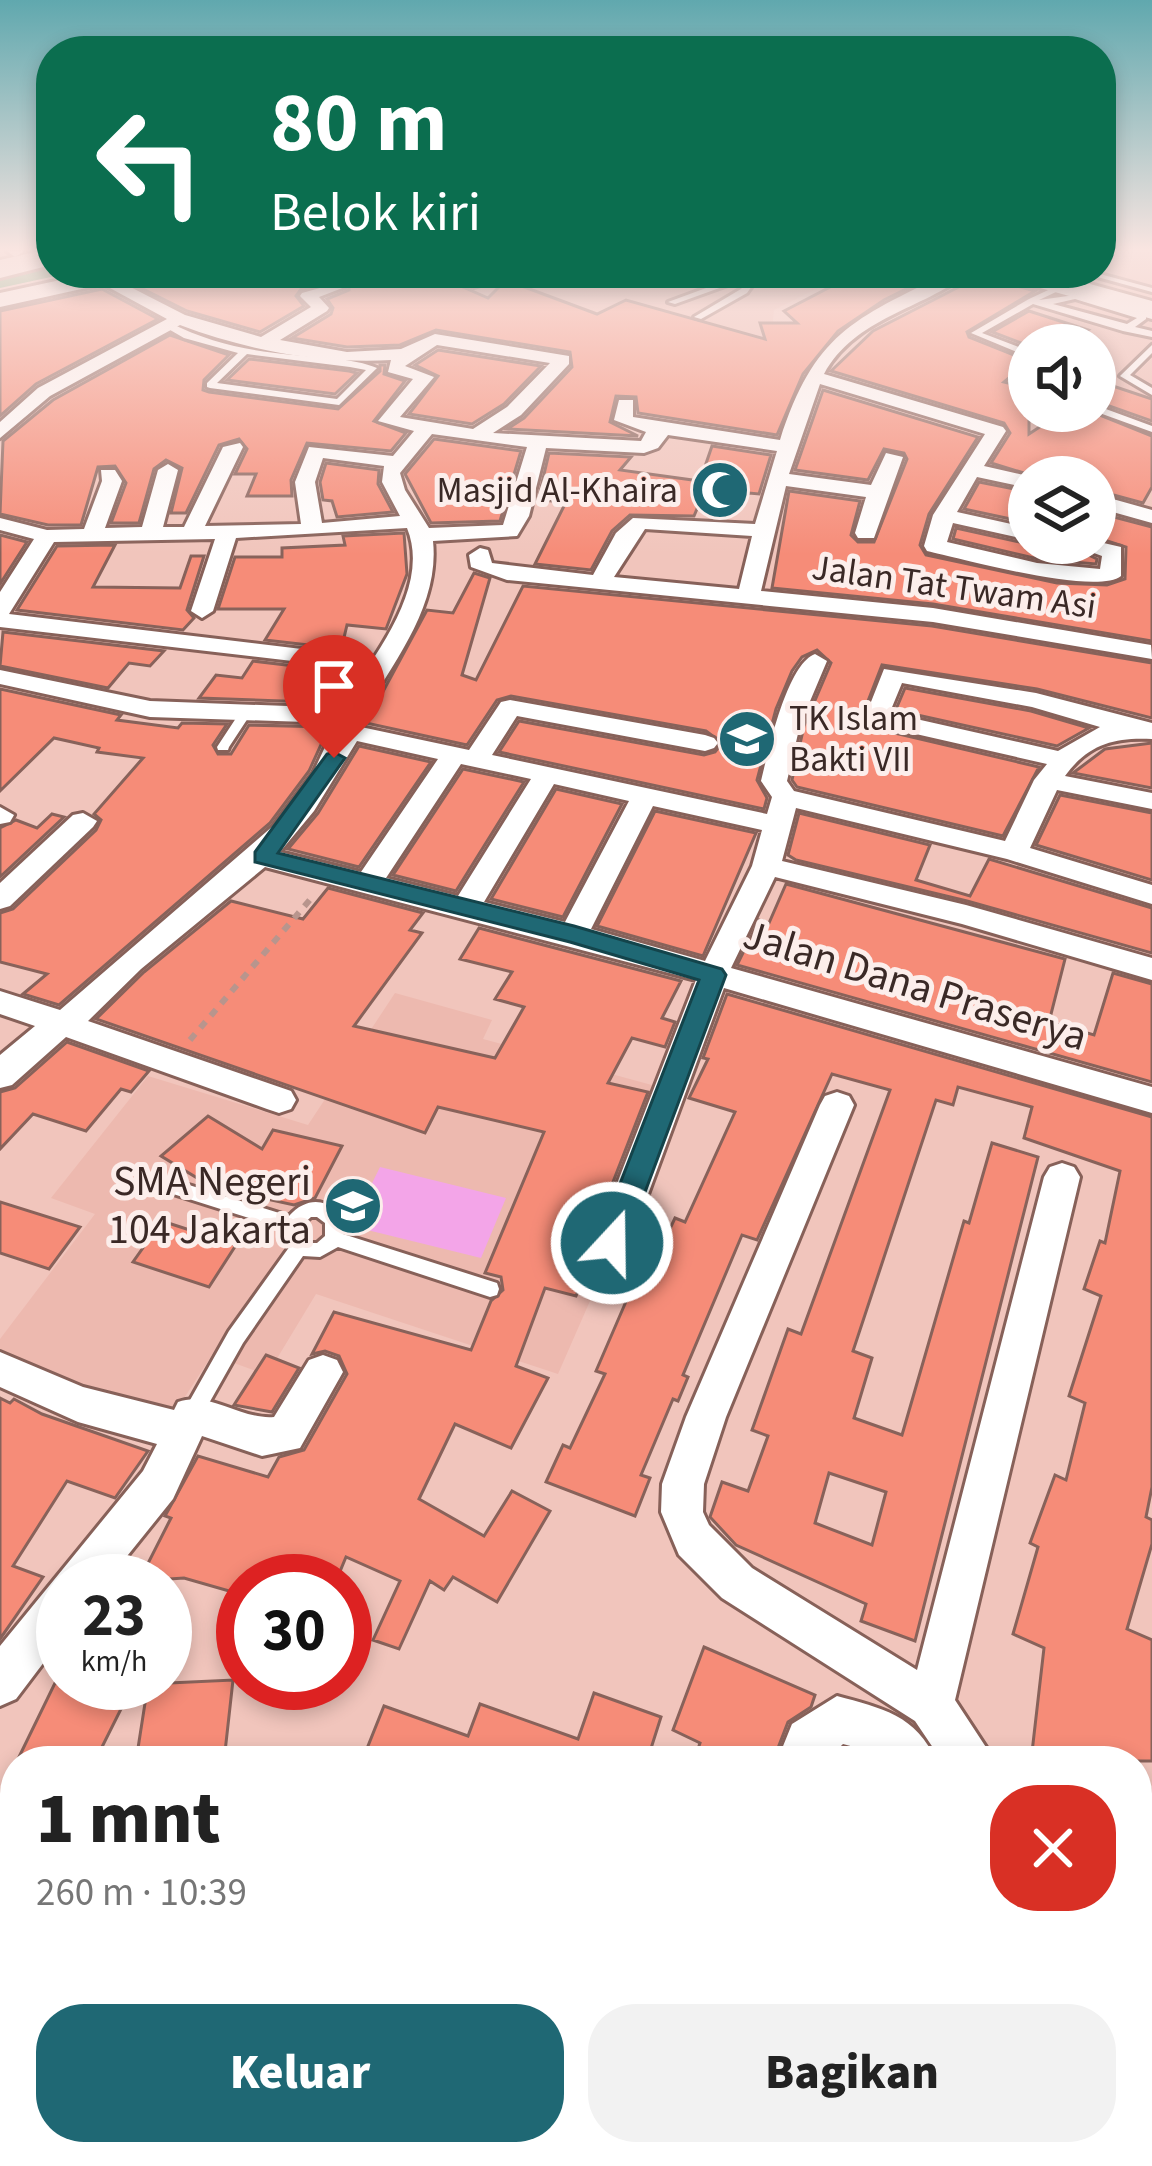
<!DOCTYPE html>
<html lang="id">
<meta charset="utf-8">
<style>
body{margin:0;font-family:"Source Sans 3",sans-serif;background:#f2f2f2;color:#222;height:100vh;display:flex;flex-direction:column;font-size:45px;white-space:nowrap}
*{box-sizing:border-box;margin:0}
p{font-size:39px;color:#767676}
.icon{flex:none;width:66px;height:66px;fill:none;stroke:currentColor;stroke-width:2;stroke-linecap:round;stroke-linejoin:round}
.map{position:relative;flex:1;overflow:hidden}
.drawer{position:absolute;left:0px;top:1746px;width:1152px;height:420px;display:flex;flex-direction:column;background:#fff;border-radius:48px 48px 0 0;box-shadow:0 6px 18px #0003}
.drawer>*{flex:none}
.top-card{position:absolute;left:36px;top:36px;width:1080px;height:252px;border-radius:48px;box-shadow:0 6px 18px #0003;background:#0b6e4f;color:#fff;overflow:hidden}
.buttons{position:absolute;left:1008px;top:324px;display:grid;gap:24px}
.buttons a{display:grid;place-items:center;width:108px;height:108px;border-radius:50%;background:#fff;box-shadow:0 6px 18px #0003;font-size:60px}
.speed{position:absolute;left:36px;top:1554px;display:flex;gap:24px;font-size:60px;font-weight:700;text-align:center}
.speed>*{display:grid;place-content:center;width:156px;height:156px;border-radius:50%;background:#fff;box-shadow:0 6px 18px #0003;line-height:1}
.speed small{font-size:30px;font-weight:400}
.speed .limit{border:18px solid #d22;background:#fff;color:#111}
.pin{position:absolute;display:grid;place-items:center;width:102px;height:102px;color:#fff;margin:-123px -51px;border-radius:50% 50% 50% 0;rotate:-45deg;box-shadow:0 0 12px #0007}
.pin .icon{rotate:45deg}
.me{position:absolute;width:132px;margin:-66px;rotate:21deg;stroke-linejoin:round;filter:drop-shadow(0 0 9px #0008)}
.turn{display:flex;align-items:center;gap:42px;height:252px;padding:0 36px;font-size:54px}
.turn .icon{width:156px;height:156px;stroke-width:2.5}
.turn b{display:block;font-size:84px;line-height:102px}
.round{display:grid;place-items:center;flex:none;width:126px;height:126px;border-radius:48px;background:#f2f2f2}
.summary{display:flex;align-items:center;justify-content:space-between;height:204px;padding:0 36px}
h1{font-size:72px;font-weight:800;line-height:90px}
.cta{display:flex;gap:24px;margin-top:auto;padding:24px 36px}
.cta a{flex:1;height:138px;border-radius:48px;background:#1f6874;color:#fff;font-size:48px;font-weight:800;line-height:138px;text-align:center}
.cta a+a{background:#f2f2f2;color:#222}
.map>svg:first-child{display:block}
.built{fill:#edb9af}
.green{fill:#f3a5e8}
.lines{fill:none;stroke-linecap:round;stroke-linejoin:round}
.river{fill:#349656;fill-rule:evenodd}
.building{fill:#f68c78;stroke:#88625a;stroke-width:3;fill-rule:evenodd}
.lane-casing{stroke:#876159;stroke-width:6}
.street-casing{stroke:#876159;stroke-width:6}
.secondary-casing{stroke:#876159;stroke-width:6}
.highway-casing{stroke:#876159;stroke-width:6}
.path{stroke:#b8958d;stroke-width:6;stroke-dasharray:8 8;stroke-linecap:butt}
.lane{fill:#fff;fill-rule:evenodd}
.street{fill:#fff;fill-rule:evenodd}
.secondary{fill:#fff;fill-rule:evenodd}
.highway{fill:#fff;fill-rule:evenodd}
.route{fill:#1f6874;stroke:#14444b;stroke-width:3}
.labels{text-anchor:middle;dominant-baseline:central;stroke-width:10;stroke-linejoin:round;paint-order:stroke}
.far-poi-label{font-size:36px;fill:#3a2926;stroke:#fceeeb;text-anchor:end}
.far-street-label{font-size:36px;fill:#3a2926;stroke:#fceeeb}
.street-label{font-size:42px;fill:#3a2926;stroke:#fceeeb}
.poi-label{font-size:42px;fill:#3a2926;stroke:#fceeeb;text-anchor:end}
</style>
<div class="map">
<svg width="1152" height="2166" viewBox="0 0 1152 2166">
<rect width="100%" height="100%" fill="#f1c5bc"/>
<g class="built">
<polygon points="1101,251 1152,251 1152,483 1000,447 1046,411 1095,411 1095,345 1029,345 1029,391 930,358 947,339 1025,303 960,282 922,300 834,280 774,310 771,339 710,384 392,303 340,273 1101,273"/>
<polygon points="395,993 492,1020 483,1039 681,1093 558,1374 316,1294 267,1375 212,1355 170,1420 0,1359 0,1339 95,1214 51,1198 148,1076 308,1125"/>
</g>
<polygon class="green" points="380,1167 506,1198 481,1258 351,1226"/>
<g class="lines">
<polygon class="river" points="51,262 51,273 60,275 0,288 0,272"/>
</g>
<g class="building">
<polygon points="138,273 221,273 240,286 252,281 252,273 431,273 488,298 500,286 519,285 597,314 626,300 765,339 760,323 797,323 784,311 832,286 805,277 805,273 938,273 884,300 838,331 803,374 777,435 638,413 636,397 616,396 610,422 638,436 507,429 524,418 572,367 570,352 436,330 400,345 347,347 292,338 331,314 333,308 327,299 349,290 348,277 301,289 296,296 304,306 260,332 187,311 131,283"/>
<polygon points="986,273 1000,273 1007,283 1035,291 967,332 969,337 1029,361 1004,382 1029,388 1029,434 1064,411 1090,411 1152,436 1152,487 1143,503 1095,490 1095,477 1037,477 991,463 1010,433 1004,423 831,371 873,331"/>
<polygon points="102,289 158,319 36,384 0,416 0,311"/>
<polygon points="1029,311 1088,330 1064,345 1029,346 992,332"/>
<polygon points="170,335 229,355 204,380 203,390 209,392 338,409 380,371 380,365 385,365 384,374 405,381 374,421 406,433 391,451 307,443 291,480 292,496 247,496 256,474 235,474 247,449 239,439 219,445 186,513 171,513 182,468 166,460 154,469 139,523 111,523 126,483 115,466 98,467 81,525 48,525 0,514 3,441 53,400"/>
<polygon points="438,350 541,366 504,404 472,424 409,414 438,376 415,365"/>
<polygon points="249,359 349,371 357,373 335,394 227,380"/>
<polygon points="1095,380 1152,399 1152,421 1095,401"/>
<polygon points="823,390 978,437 929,514 920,545 926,555 1057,583 1107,585 1125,579 1126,547 1095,537 1095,512 1152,527 1152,641 933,604 772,588 789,491 860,501 851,535 858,542 874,542 907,459 904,453 884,449 868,480 795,470"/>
<polygon points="434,439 521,451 500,521 431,523 405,474"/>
<polygon points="712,446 771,455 759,494 749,493 740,504 702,497 694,516 630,515 612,531 591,570 535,564 566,502 538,500 549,453 631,457 620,470 700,481"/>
<polygon points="326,463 379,470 378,484 393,512 337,517 332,501 323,500 320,482"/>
<polygon points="979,482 1029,492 1029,523 964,509"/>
<polygon points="956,528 1028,544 1063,543 1097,559 1096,564 1038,559 953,539"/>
<polygon points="404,533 407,574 386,629 347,625 342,646 326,647 265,640 284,609 218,609 235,557 282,557 282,548 345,545 343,536"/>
<polygon points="0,535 27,542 0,584"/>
<polygon points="115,545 93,587 180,588 191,556 204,556 187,610 194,618 183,630 17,610 57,546"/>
<polygon points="474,573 490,578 462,675 476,680 523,586 932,626 1152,663 1152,718 1037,689 882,665 865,709 872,716 890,716 886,724 890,732 1039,767 1003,836 797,787 792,780 804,726 831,663 817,650 802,657 792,671 776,709 757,780 767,798 764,809 499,752 519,721 704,755 715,752 722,743 706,731 511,696 497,700 467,745 366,723 427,610 453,613"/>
<polygon points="3,632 164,651 150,666 129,663 108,688 0,666"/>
<polygon points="253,661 320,669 315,685 346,693 339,703 199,698 216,675 242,678"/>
<polygon points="905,688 1031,711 1089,728 1057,746 904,712 894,714"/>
<polygon points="0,689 121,715 117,720 178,728 182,723 227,724 213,745 218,754 231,754 249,725 329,727 309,771 270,823 59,1005 23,994 47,974 0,962 0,913 13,909 96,830 101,820 94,814 143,758 97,752 99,748 54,738 0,791"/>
<polygon points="1152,743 1152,788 1073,773 1105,749"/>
<polygon points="359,746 431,762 359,867 288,849 318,813"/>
<polygon points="463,769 524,782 456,891 393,875"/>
<polygon points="556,789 622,804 563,917 491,899"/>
<polygon points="1060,795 1152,813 1152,880 1036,845"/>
<polygon points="655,811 756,833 703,956 597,926"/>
<polygon points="799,813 930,845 916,880 970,896 989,859 1152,908 1152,953 967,901 796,860 788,855"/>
<polygon points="52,814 64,817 0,877 0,828 16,820 37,828"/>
<polygon points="786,884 1065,959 1049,1022 1094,1035 1113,973 1152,984 1152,1082 737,965 759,920 769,923"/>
<polygon points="328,888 423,913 410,930 422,933 354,1026 495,1058 524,1007 495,999 512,972 460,959 479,928 681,981 662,1018 675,1022 665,1047 632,1038 608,1083 648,1092 590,1241 594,1253 576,1296 545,1288 516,1366 548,1378 511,1448 455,1424 419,1499 484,1536 512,1491 550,1511 497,1602 453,1577 444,1590 430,1581 399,1649 373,1640 400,1581 346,1557 336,1581 243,1581 243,1595 184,1578 139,1581 171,1518 165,1516 198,1456 268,1477 279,1457 304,1450 347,1374 339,1356 325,1351 312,1354 334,1312 471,1350 491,1301 503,1290 501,1277 485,1273 544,1132 438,1107 425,1133 96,1019 144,972 231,901 303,919"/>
<path d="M727 994 1152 1117V1487L1146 1517 1152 1520V1544L1127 1629 1152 1640V1761H1031L1044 1648 1013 1634 1038 1547 1030 1543 1055 1475 1066 1480 1085 1403 1069 1396 1101 1296 1084 1289 1100 1241 1105 1243 1120 1171 1024 1138 1032 1107 958 1087 953 1105 936 1100 853 1351 872 1358 854 1418 902 1435 964 1221 969 1223 992 1143 1038 1157 915 1641 861 1621 866 1604 736 1545 710 1517 722 1482 748 1491 768 1436 752 1430 788 1329 801 1334 890 1090 832 1074 757 1240 742 1235 683 1375 688 1377 678 1401 673 1399 641 1475 650 1478 635 1516 546 1482 563 1445 570 1448 605 1374 596 1371 634 1283 643 1286 675 1218 685 1222 735 1112 689 1098 708 1059 703 1058ZM829 1473 886 1492 872 1545 815 1523Z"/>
<polygon points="67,1042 149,1071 131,1092 121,1089 86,1131 33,1114 0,1149 0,1092 15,1088"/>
<polygon points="208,1116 262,1149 273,1130 342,1146 315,1198 294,1205 212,1187 161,1156"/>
<polygon points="0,1202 80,1227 49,1269 0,1253"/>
<polygon points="162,1221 236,1245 209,1287 133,1262"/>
<polygon points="266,1355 299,1368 272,1412 234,1405"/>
<polygon points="0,1398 10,1403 14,1399 42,1414 148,1451 115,1498 67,1481 13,1566 43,1577 0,1639"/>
<polygon points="704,1647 815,1695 811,1707 788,1722 773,1761 694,1761 700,1743 673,1730"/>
<polygon points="233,1680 224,1761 136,1761 148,1684"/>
<polygon points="55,1683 134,1683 95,1761 17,1761"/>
<polygon points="594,1693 661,1717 647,1761 362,1761 384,1706 468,1736 480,1704 578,1739"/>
</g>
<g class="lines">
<defs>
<g id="lane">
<path d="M437 273C451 273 465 282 478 281 493 280 505 273 520 273L474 287Z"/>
<polygon points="747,273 761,273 747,293 701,319 694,317 741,289 750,277 675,304 668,302"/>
<polygon points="1083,273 1096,273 1152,288 1152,292"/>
<path d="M1074 278 1077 282 1039 300 1075 295 1146 315V319L1135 327 1152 331V337L1123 331 1033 304 982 333 1029 351V357L971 333 1029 299ZM1075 299 1137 318 1127 324 1053 304Z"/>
<path d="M168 322C213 344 245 350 294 355 321 358 353 358 377 368L339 405 210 388 207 387V383L238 353 184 338 165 327ZM247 354 350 367 366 370 337 399 217 383Z"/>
<polygon points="1152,345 1152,353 1130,375 1152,388 1152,395 1120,376"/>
<polygon points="1095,405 1152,426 1152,432 1094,411"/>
<polygon points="246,708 252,712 229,747 228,750 218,750 217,747 242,709"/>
<path d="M176 1181 289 1216C311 1191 341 1201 343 1234L497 1283 499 1289 497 1295 490 1297 338 1247 320 1257 303 1256 243 1343 199 1421 192 1424 185 1421 182 1415 185 1409 229 1331 290 1246 284 1229 170 1193 167 1188 170 1183ZM317 1217 325 1223V1236L317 1243H311L303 1237V1224L311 1217Z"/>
</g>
<g id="street">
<polygon points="7,251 22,251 23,252 15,257"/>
<path d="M103 273 185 315 261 337 311 307 300 296 302 293 345 281V287L319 297 329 308 327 311 280 340 347 352 401 349 435 334 569 356V364L521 415 493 433 641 441 646 432 614 420 619 400H633V417L780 440C814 334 853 319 948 273H968C922 310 855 317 824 374L1003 427 1006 431 984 466 1033 477H1029V488L977 477 957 512 1029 528V540L953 523 947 542 1037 563 1100 569 1102 556 1067 543 1095 541 1121 547V576C1096 596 963 559 927 551L924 546 933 515 985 434 820 384 789 474 871 485 886 453 903 457 874 538H858L855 533 866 497 786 486 761 591 933 608 1151 645 1152 659 933 622 507 580 471 567 469 555 480 548 488 550 492 563 593 575 616 533 633 518 755 524 777 451 668 435 658 448 644 453 546 448 529 516 517 536 433 541C440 606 393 663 362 716L361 727 469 750 501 702 510 700 705 735 714 738 718 743 714 748 705 751 517 716 492 755 767 814 772 797 761 781C768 752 787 664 815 654L827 661 800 725 787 781 794 791 1005 841 1034 780 1047 764 894 729 890 724 894 719 903 716 1058 751 1100 727 1032 707 902 683 890 712H872L869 707 884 669 1036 693 1152 723V739C1115 737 1088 744 1065 776L1152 793V809L1057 790 1030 848 1152 885V904L1007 859 796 808 782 861 966 905 1152 958V980L962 924 775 877 731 968 1152 1087V1113L724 988 630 1243 625 1254 612 1258 599 1254 594 1243 696 980 265 867 141 969 88 1021 291 1091 296 1100 291 1109 279 1113 267 1109 66 1037 12 1085 0 1088V1055L35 1026 0 1014V991L60 1010 273 826 313 773 336 723 150 717 0 684V670L150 701 341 708C371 659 432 589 407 528L236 538 213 611 202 618 191 611 215 539 54 542 9 614 343 654V664L335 666 0 627V592L34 539 0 530V518L47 530 84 529 102 481 101 470H115L122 481 105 528 142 527 158 470 168 464 178 470 163 527H184L223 447 240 443 243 447 205 526 301 524 295 482 309 447 393 456 414 431 378 421 413 379 388 372 391 360C320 364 246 350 180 325L50 396 0 438V422L38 388 167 319 97 281V275ZM437 345 550 363 507 407 473 429 400 417 434 377 405 366ZM432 434 527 447 503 525 429 528 405 490 400 473ZM323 458 384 466 382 482 400 516 322 523 315 482ZM645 529 752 536 739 589 614 577ZM357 741 438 759 361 872 280 852 314 811ZM461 764 531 779 458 896 386 878ZM554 784 629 801 565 922 484 902ZM653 806 762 830 752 866 705 961 591 929Z"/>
<polygon points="225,273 246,273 250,277 242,282"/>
<polygon points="1095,494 1152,510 1152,523 1095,507"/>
<polygon points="0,807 14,815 10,822 0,824"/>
<polygon points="83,813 97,821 93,827 10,906 0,909 0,883 73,815"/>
<polygon points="837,1092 849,1096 854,1105 726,1417 704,1484 703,1512 709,1525 752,1568 917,1670 1044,1177 1050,1167 1062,1163 1074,1167 1080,1177 955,1700 995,1761 942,1761 915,1721 722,1598 679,1555 661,1512 662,1484 686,1417 820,1105 825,1096"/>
<path d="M0 1352 83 1387 174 1410 178 1402C209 1390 241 1420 274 1417L309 1360 323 1355 337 1360 343 1372 300 1448 262 1456 202 1436 173 1499 107 1581H63V1637L16 1699 0 1706V1646L143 1471 157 1444 78 1422 0 1387Z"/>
<path d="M837 1696C881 1708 917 1715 936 1761H880L873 1752 843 1744 825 1761H777L792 1724Z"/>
<polygon points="0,1837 15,1842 15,1892 0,1887"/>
<polygon points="1137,1851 1152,1857 1152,1907 1137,1901"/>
<polygon points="1137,1903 1152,1909 1152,1961 1137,1955"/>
<polygon points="15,1920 15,1986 0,1992 0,1927"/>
<polygon points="111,2151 170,2151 164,2166 105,2166"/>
<polygon points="652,2151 715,2151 721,2166 658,2166"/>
</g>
<polygon id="secondary" points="93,273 134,273 131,278 0,307 0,293"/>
<g id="highway">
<polygon points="40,251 51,251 51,265 0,278 0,260"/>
<polygon points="1004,273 1050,273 1152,301 1152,319 1008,279"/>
</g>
</defs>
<use href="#lane" class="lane-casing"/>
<use href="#street" class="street-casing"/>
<use href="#secondary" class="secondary-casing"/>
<use href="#highway" class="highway-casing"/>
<polyline class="path" points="190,1040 314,895"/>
<use href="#lane" class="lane"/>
<use href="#street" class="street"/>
<use href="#secondary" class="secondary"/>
<use href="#highway" class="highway"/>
</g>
<linearGradient id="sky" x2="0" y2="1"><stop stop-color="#60a8ae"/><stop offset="0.45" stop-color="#f9e5e1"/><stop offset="1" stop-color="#f9e5e1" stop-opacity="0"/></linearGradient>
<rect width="1152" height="554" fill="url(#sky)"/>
<polygon class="route" points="334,752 345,758 278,853 574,926 722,969 726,975 623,1251 612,1255 601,1251 597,1243 699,980 570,942 255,862 255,852 327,754"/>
<defs>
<symbol id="mosque-disc" viewBox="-11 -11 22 22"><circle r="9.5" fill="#1f6874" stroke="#fceeeb"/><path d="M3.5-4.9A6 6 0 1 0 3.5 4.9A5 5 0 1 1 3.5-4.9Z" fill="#fff"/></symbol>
<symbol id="school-disc" viewBox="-11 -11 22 22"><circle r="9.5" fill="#1f6874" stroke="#fceeeb"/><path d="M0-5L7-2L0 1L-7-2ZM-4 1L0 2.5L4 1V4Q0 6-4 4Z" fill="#fff"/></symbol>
</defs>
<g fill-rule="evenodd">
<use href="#mosque-disc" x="687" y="457" width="66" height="66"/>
<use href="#school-disc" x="714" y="706" width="66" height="66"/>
<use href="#school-disc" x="320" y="1173" width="66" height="66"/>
</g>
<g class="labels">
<g class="far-poi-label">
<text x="678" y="490">Masjid Al-Khaira</text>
<text x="789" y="718" text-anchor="start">TK Islam<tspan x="789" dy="41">Bakti VII</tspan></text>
</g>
<g class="far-street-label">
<text transform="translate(954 587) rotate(8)">Jalan Tat Twam Asi</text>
</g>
<g class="street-label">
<text transform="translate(915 986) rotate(17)">Jalan Dana Praserya</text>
</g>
<g class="poi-label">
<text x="311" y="1182">SMA Negeri<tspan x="311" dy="48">104 Jakarta</tspan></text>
</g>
</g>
</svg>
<div class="buttons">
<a><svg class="icon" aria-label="sound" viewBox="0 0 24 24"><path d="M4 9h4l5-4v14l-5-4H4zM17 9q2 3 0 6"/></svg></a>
<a><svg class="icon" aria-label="layers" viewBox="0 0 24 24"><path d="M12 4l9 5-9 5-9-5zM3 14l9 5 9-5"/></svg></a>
</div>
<div class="speed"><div>23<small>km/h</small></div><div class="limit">30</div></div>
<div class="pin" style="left:334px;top:758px;background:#d93025"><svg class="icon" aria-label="arrive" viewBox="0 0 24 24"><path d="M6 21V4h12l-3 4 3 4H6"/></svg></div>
<svg class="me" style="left:612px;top:1243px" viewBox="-20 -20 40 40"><circle r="17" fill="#1f6874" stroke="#fff" stroke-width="3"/><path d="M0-11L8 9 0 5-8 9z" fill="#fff"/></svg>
<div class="top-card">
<div class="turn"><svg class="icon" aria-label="left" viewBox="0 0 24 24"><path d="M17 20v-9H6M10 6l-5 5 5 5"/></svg><div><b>80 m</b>Belok kiri</div></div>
</div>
<section class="drawer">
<div class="summary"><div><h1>1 mnt</h1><p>260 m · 10:39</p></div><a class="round" style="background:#d93025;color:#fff"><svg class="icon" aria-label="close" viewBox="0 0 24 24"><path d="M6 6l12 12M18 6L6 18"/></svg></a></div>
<div class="cta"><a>Keluar</a><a>Bagikan</a></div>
</section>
</div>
